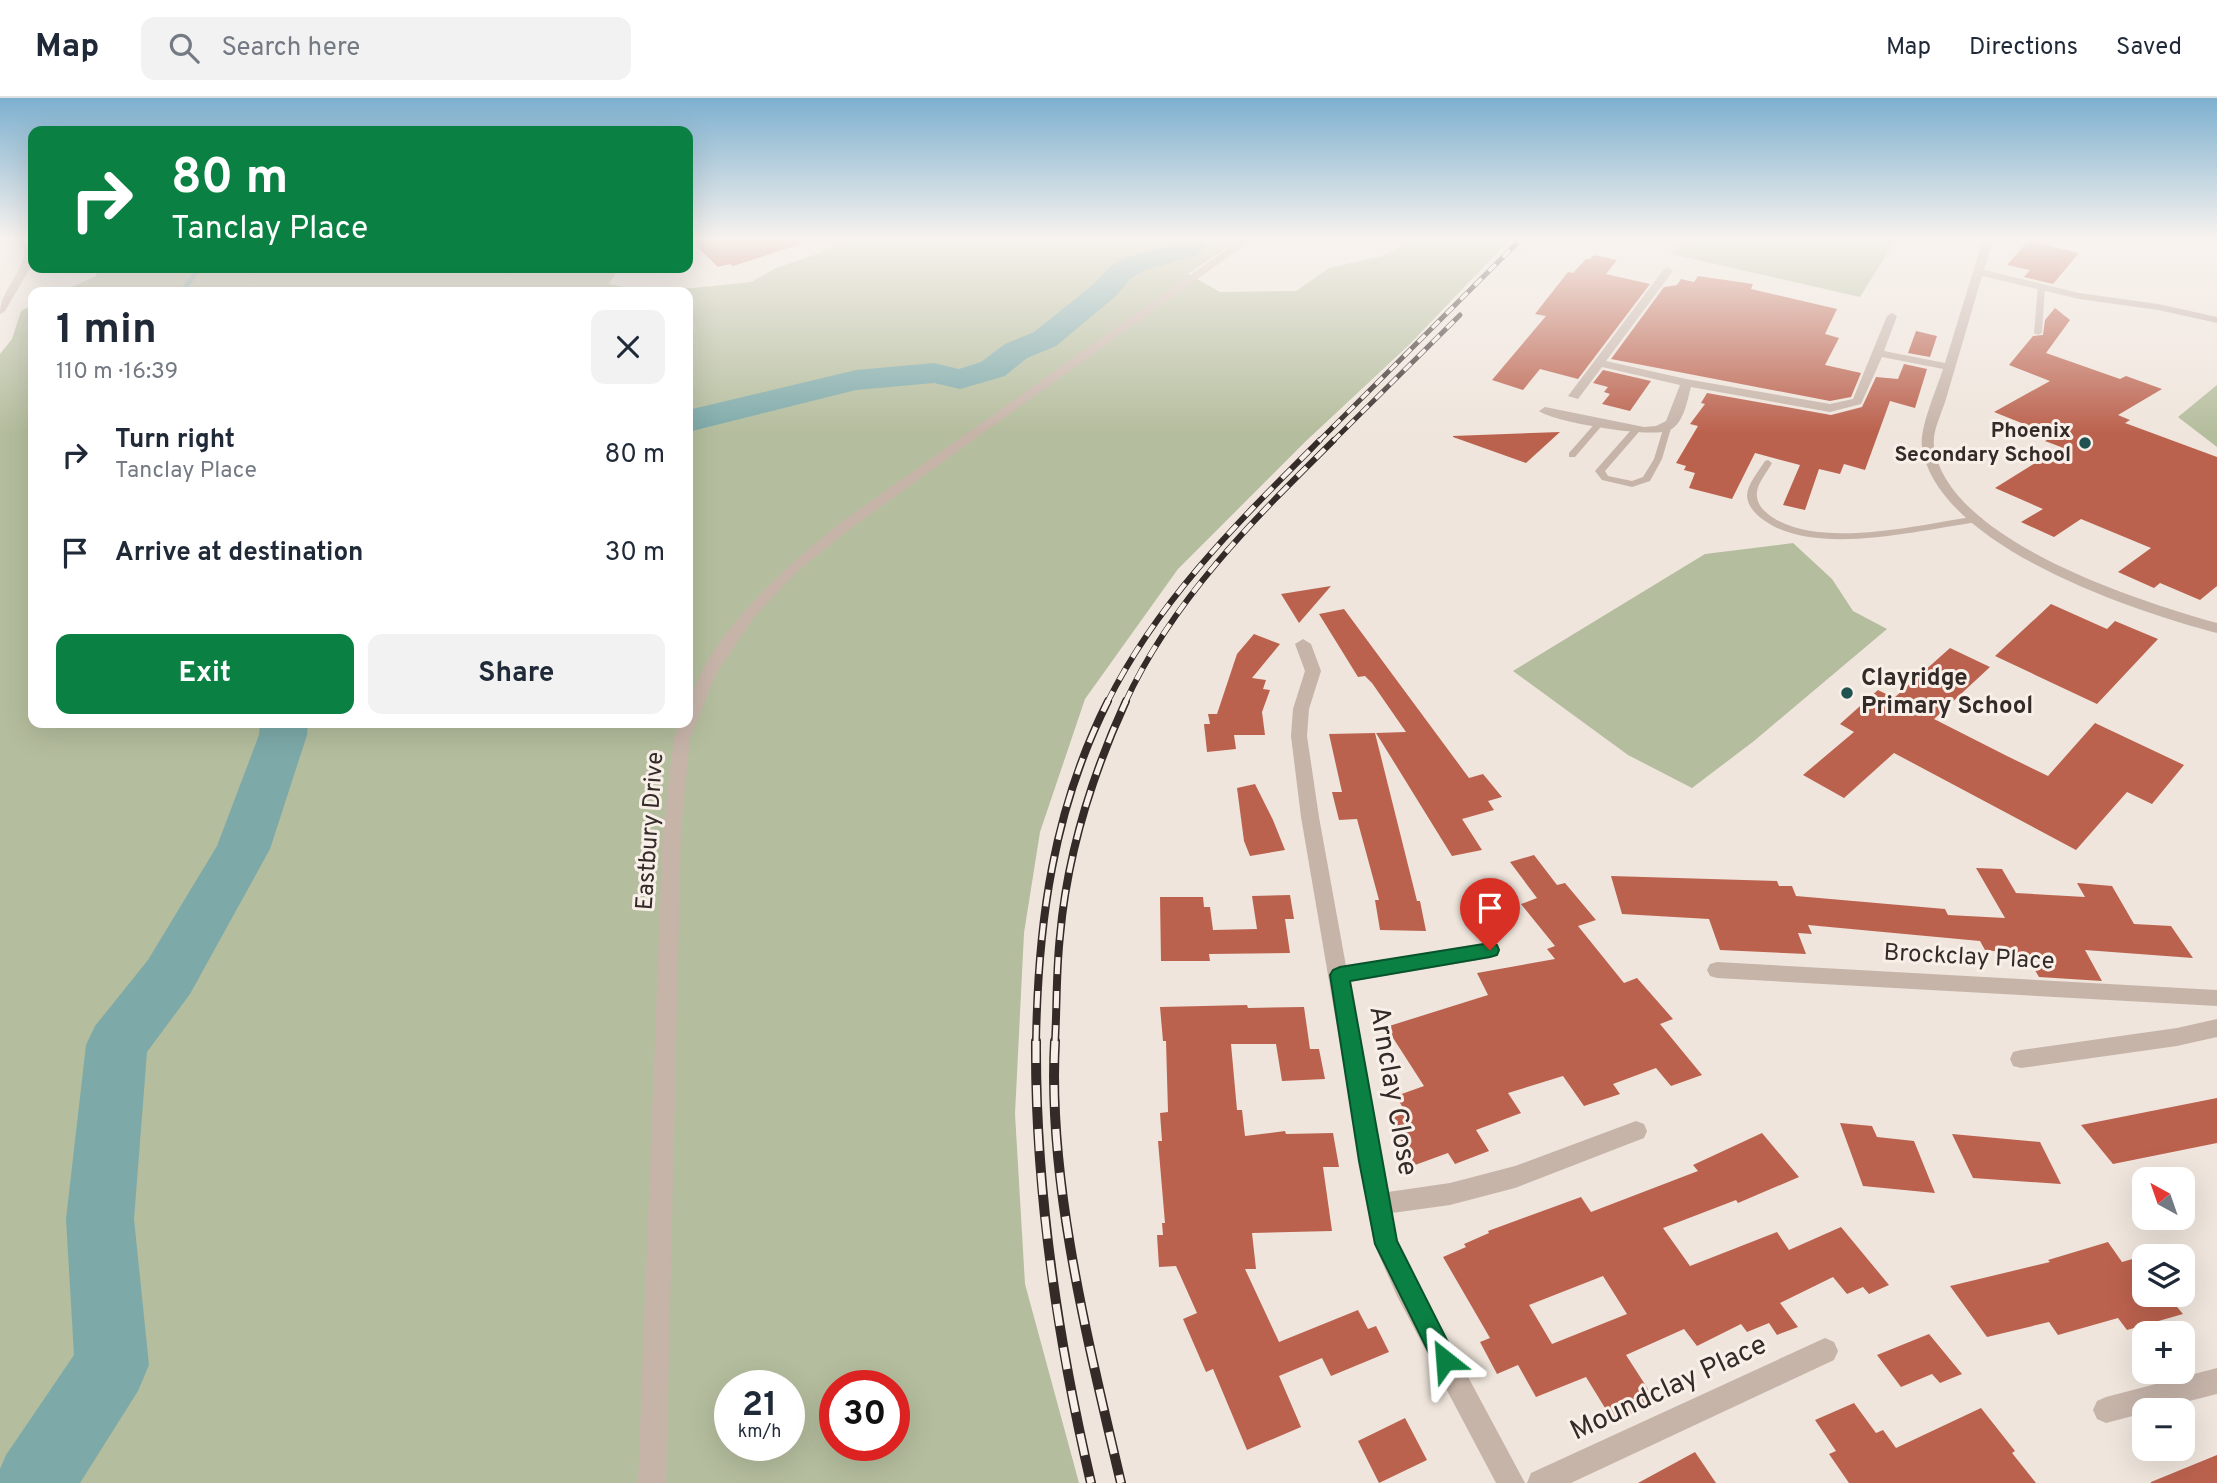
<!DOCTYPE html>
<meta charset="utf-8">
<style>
body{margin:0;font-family:Overpass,sans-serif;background:#f2f2f3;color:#1f2937;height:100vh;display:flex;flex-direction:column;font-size:26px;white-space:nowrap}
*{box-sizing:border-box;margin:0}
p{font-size:23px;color:#747a83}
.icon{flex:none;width:38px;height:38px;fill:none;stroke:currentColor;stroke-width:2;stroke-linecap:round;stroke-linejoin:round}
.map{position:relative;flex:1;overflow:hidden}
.drawer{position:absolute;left:28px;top:189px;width:665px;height:441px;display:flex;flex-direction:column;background:#fff;border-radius:14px;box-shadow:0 7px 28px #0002}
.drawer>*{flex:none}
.banner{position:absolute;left:28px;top:28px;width:665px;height:147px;border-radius:14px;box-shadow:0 7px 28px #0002;background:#0b8043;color:#fff;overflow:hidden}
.needle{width:46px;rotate:320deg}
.buttons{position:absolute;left:2132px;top:1069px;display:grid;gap:14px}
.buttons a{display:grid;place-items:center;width:63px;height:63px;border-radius:14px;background:#fff;box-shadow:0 7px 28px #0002;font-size:35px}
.speed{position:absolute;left:714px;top:1272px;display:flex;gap:14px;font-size:35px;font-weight:700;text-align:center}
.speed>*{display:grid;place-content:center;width:91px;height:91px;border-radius:50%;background:#fff;box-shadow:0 7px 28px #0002;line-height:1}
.speed small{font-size:18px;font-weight:400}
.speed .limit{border:10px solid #d22;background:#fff;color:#111}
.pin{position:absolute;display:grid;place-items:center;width:60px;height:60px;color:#fff;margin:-72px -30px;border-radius:50% 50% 50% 0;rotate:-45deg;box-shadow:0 0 7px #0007}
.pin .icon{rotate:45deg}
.me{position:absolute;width:77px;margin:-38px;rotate:332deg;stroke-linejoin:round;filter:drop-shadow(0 0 5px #0008)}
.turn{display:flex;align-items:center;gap:24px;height:147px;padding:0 28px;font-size:32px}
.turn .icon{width:91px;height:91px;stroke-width:2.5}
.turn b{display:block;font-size:49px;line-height:60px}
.round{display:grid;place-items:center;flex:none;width:74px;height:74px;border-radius:14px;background:#f2f2f3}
.headline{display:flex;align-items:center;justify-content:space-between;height:119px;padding:0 28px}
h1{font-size:42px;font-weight:700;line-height:52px}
.button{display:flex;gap:14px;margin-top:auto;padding:14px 28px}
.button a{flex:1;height:80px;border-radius:14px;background:#0b8043;color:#fff;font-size:28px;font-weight:700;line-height:80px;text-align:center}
.button a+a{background:#f2f2f3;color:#1f2937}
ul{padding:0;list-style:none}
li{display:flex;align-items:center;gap:21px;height:98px;padding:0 28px}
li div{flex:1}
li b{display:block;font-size:26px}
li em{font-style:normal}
header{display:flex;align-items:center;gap:42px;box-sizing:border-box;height:98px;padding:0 35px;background:#fff;border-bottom:2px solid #e0e1e3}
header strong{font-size:33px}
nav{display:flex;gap:38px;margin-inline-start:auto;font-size:24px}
.search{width:490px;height:63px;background:#f2f2f3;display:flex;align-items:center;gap:18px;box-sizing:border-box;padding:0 24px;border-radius:14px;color:#747a83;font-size:26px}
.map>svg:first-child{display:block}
.green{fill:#b4bd9d;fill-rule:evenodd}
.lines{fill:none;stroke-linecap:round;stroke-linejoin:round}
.stream{stroke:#7daaa9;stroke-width:5}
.river{fill:#7daaa9;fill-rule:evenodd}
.building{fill:#bb624e;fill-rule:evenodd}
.service{fill:#c6b4a9;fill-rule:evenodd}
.minor{fill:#c6b4a9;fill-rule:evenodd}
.tertiary{fill:#c6b4a9;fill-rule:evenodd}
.rail-far3-casing{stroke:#342b28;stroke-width:5}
.rail-far2-casing{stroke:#342b28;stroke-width:6}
.rail-far1-casing{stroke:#342b28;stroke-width:8}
.rail-casing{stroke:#342b28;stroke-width:10}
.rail-far3{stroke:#f8efe8;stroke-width:3.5;stroke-dasharray:10;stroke-linecap:butt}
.rail-far2{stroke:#f8efe8;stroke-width:4.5;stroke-dasharray:13;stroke-linecap:butt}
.rail-far1{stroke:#f8efe8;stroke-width:5;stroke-dasharray:17;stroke-linecap:butt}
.rail{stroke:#f8efe8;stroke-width:7;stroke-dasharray:22;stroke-linecap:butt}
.route{fill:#0b8043;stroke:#07532c;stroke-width:2}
.poi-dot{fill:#215252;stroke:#f8efe8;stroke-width:2.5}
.labels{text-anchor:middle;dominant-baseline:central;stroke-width:6;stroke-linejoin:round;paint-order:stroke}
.far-poi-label{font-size:21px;font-weight:bold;fill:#342b28;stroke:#f8efe8;text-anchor:end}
.poi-label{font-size:24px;font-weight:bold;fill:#342b28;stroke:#f8efe8;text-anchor:start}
.street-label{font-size:24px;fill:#342b28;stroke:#f8efe8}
.near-street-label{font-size:28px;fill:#342b28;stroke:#f8efe8}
</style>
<header>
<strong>Map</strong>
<div class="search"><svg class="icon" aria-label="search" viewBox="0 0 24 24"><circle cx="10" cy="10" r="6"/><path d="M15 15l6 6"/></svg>Search here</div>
<nav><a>Map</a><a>Directions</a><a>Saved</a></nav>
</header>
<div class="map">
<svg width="2217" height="1385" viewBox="0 0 2217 1385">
<rect width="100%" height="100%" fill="#efe5dc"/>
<g class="green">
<path d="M845 141H1239L1188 176 1220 194 1296 193 1329 170 1382 158 1416 141H1510L1410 246 1306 343 1178 471 1085 601 1040 734 1024 835 1015 1016 1025 1186 1079 1385H0V256L12 241 21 213 33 207V625H688V194H654L751 184 776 170 820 155ZM730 1288H789V1348H730ZM835 1288H894V1348H835Z"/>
<polygon points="1685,141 1896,141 1860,199 1671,156"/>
<polygon points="98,170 619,170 609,186 647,194 61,194 96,178"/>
<polygon points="2217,287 2217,349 2178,319"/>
<polygon points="1793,445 1832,481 1853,513 1887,531 1754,643 1692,690 1628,657 1513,573 1705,456"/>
</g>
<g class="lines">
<polyline class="stream" points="185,194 184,191 199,170"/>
<g class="river">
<polygon points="1181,141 1213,141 1195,158 1145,172 1130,181 1116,198 1056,248 1027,260 1005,278 960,291 934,285 856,292 688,334 688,312 856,272 934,265 959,271 981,264 1005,246 1034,234 1094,186 1110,169 1125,160 1175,146"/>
<polygon points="260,625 308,625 307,637 270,751 190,896 147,954 134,1121 149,1267 138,1293 80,1385 0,1385 0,1371 6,1357 74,1257 66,1121 86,947 95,928 148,862 217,748 259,637"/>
</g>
</g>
<g class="building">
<polygon points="689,141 801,141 801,146 733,168 730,166 718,169"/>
<polygon points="2028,143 2079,155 2053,186 2024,179 2030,172 2007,167"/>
<polygon points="1594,157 1617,162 1606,176 1650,186 1578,281 1540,271 1523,292 1492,282 1546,218 1535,216 1568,174 1573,175 1586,161 1590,161"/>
<polygon points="1698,178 1753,186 1751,191 1837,211 1825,236 1839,240 1825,267 1861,275 1851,299 1830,303 1611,261 1664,189 1677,187 1681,181 1694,184"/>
<polygon points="2055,210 2070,222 2046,255 2120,281 2126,278 2162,291 2118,317 2130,322 2125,325 2217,359 2217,488 2200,502 2160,485 2154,490 2118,474 2151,450 2081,421 2054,439 2021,424 2043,411 1995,390 2061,349 2045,343 2054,338 1994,314 2050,283 2009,267 2033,238 2043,237 2045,222"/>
<polygon points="1916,233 1937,238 1930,259 1908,255"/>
<polygon points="1904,266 1927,271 1915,310 1890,303 1865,372 1844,366 1840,376 1819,371 1805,412 1783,407 1800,367 1755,355 1732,401 1689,390 1695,375 1684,372 1686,368 1676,365 1698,328 1690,326 1705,306 1701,305 1707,295 1831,317 1862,309 1876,279 1898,281"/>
<polygon points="1603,272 1651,283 1630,313 1602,306 1610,296 1604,294 1608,289 1593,285"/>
<polygon points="1560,334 1526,365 1453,339 1453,338"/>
<polygon points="1331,488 1299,525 1281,496"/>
<polygon points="2051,506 2107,531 2115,523 2158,541 2097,606 1995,558"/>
<polygon points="1344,511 1469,680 1483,676 1502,699 1488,703 1494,712 1462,721 1482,752 1452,758 1376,635 1406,634 1372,585 1365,578 1358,579 1319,516"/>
<polygon points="1254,536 1280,546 1252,580 1266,582 1263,591 1270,592 1262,614 1265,637 1234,637 1236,651 1207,654 1204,626 1210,626 1208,616 1217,616 1237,556"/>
<polygon points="1950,550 1990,569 1934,621 2007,658 2048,678 2095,625 2184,667 2152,706 2127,694 2076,752 1894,655 1844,700 1803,677 1854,634 1840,626 1878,592 1894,600"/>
<polygon points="1375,635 1417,803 1420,803 1426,833 1380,832 1375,802 1379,802 1357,721 1339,722 1332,694 1342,694 1329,636"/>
<polygon points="1255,686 1273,722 1285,752 1250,758 1244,743 1237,690"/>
<polygon points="1534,757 1557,787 1565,785 1596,822 1578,828 1624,885 1637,880 1673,921 1660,926 1702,977 1671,988 1656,970 1613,986 1620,996 1584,1008 1563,978 1508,995 1521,1015 1476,1032 1489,1053 1455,1066 1448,1055 1415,1067 1388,1021 1406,1015 1396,998 1424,988 1386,929 1488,897 1477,875 1555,861 1547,851 1555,848 1521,806 1537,800 1510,764"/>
<polygon points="1976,770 2002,771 2016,795 2085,799 2077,785 2112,788 2134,826 2171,828 2193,860 2085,852 2102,883 2039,879 2026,857 1985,852 1980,843 1808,827 1812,836 1798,835 1806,856 1720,852 1709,821 1622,816 1611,778 1777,783 1779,788 1792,788 1796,798 1945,811 1948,817 2005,820"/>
<polygon points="1290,797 1294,821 1285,821 1290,855 1209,856 1210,863 1161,863 1160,799 1203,799 1204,809 1210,809 1213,832 1257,831 1252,798"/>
<polygon points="1247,907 1248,910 1304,909 1310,951 1319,951 1325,981 1282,983 1276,946 1231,946 1237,1012 1242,1012 1245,1038 1285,1033 1286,1036 1333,1035 1339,1069 1323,1069 1332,1133 1252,1135 1256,1171 1245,1171 1279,1244 1358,1212 1368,1231 1376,1228 1389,1254 1331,1278 1322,1260 1279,1278 1301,1329 1247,1352 1213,1271 1206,1274 1183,1221 1197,1215 1176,1168 1159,1169 1157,1137 1163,1137 1162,1125 1165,1125 1158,1043 1162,1043 1160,1015 1168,1014 1166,943 1163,943 1160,909"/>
<polygon points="2217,1000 2217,1045 2113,1066 2081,1027"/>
<polygon points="1840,1025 1872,1028 1877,1039 1914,1043 1935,1095 1863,1088"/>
<path d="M1762 1035 1799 1079 1738 1105 1736 1102 1663 1130 1690 1168 1777 1134 1789 1152 1841 1129 1889 1187 1869 1196 1863 1189 1847 1196 1833 1179 1780 1205 1798 1229 1777 1237 1769 1225 1747 1234 1741 1226 1697 1248 1684 1231 1626 1257 1657 1305 1613 1323 1586 1279 1536 1299 1518 1267 1497 1276 1480 1244 1490 1240 1443 1159 1466 1149 1464 1146 1489 1135 1488 1133 1581 1099 1591 1114 1698 1073 1693 1067ZM1603 1178 1627 1216 1552 1246 1529 1207Z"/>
<polygon points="1952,1036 2040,1044 2061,1086 1973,1080"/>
<polygon points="2108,1144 2122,1164 2136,1160 2144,1169 2144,1197 2167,1197 2183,1216 2127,1232 2118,1220 2058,1237 2049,1224 1987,1239 1950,1188 2050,1164 2048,1162"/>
<polygon points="1929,1236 1962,1276 1940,1285 1932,1276 1901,1289 1877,1257"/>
<polygon points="1854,1305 1876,1335 1883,1332 1896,1350 1981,1310 2015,1353 2012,1355 2036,1385 1849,1385 1829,1356 1836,1353 1815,1322"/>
<polygon points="1405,1320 1427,1362 1379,1385 1358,1343"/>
<polygon points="1695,1354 1716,1385 1638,1385"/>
<polygon points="2217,1357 2217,1385 2151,1385 2151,1384"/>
</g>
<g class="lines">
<g class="service">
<polygon points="2038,187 2045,189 2042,235 2038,237 2034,235"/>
<polygon points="1598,322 1605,324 1575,359 1569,359 1569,355"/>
<polygon points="1664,328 1671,330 1662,361 1650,383 1632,389 1602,382 1595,373 1632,331 1635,330 1639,333 1638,335 1605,373 1608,378 1632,383 1643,379 1654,361"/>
<path d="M1768 362 1772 365C1767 375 1755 387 1757 399 1758 408 1765 414 1772 419 1822 452 1921 426 1978 418L1983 421 1978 424C1918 432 1817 459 1765 423 1756 417 1747 408 1747 397 1748 385 1759 373 1765 363Z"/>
</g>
<g class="minor">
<path d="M14 141H25L33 148 32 167 5 213 0 216C0 192 23 176 25 151Z"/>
<path d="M1983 141H1993L1984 172 2079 195 2158 206 2217 219V225L2158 212 2079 201 1982 178C1970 219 1958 260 1946 301 1942 315 1932 333 1934 348 1946 442 2139 503 2217 525V535C2133 513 1937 448 1922 349 1919 331 1937 290 1943 271L1882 259 1861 306 1830 314 1691 289C1687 303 1684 325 1670 332 1653 341 1553 324 1539 313L1545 309 1644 329 1656 328 1666 323 1680 287 1602 269 1578 301 1568 298 1664 171 1668 170 1673 173 1606 263 1686 281 1830 306 1853 301 1887 218 1892 215 1897 218 1884 253 1945 265Z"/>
<polygon points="2211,141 2217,141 2217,144 2213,143"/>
<polygon points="1303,541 1311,546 1321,573 1309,611 1307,638 1319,719 1346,868 1490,844 1497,846 1500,852 1497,858 1490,860 1349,884 1388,1094 1450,1085 1515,1068 1636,1023 1644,1026 1647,1033 1644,1040 1515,1090 1450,1107 1392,1115 1398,1145 1415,1180 1525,1385 1496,1385 1397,1198 1374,1146 1301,719 1291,638 1293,611 1305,573 1295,546"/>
<polygon points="1717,864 2217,892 2217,908 1717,880 1710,878 1707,872 1710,866"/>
<polygon points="2217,921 2217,939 2177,948 2021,970 2013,968 2010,961 2013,954 2021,952 2177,930"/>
<polygon points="1825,1240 1834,1244 1838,1253 1834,1262 1571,1385 1527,1385 1531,1375"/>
<polygon points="2217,1270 2217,1296 2154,1312 2144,1312 2144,1315 2106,1325 2097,1321 2093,1312 2097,1303 2106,1299"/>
</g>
<path class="tertiary" d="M1241 141H1253L850 431 799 472 755 518 716 576 690 640 681 731 666 1385H638L663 731 674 640 680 625H688C688 552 787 468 840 425Z"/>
<defs>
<g id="rail-far3">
<polyline points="1319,343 1521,141"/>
<polyline points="1333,343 1460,217"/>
</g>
<g id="rail-far2">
<path d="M1107 605C1158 502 1240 422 1320 342"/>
<path d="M1125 605C1172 502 1255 420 1334 342"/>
</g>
<g id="rail-far1">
<path d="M1036 944C1038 824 1053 712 1108 603"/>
<path d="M1055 944C1057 909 1056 873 1060 838 1067 757 1092 677 1126 603"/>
</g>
<g id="rail">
<path d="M1036 943C1035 1093 1057 1239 1091 1385"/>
<path d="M1055 943C1047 1083 1089 1248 1121 1385"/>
</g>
</defs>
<use href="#rail-far3" class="rail-far3-casing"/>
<use href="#rail-far2" class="rail-far2-casing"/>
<use href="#rail-far1" class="rail-far1-casing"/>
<use href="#rail" class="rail-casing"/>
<use href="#rail-far3" class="rail-far3"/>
<use href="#rail-far2" class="rail-far2"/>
<use href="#rail-far1" class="rail-far1"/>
<use href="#rail" class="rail"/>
</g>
<linearGradient id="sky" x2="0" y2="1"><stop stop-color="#7db0cf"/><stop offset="0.42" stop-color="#f8f3ef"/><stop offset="1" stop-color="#f8f3ef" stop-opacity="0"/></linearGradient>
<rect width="2217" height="335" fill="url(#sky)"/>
<polygon class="route" points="1490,845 1497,847 1499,852 1497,857 1490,859 1350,883 1397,1143 1457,1262 1454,1271 1445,1274 1437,1271 1375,1146 1359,1063 1330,877 1333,872 1340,869"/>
<g class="poi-dot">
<circle cx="2085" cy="345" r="7"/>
<circle cx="1847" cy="595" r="7"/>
</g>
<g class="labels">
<g class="far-poi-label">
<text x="2071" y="333">Phoenix<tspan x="2071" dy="24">Secondary School</tspan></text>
</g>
<g class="poi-label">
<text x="1861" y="581">Clayridge<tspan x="1861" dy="28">Primary School</tspan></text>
</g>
<g class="street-label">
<text transform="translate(651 733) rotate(-86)">Eastbury Drive</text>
<text transform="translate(1969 860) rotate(3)">Brockclay Place</text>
</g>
<g class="near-street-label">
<text transform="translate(1392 993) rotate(80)">Arnclay Close</text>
<text transform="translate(1669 1291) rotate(-25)">Moundclay Place</text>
</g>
</g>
</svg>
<div class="buttons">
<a><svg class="needle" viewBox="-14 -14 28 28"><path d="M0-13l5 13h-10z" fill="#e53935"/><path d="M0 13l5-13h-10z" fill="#747a83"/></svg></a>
<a><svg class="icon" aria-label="layers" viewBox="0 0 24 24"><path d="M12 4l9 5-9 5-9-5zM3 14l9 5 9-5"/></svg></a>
<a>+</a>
<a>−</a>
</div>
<div class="speed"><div>21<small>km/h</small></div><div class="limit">30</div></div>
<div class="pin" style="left:1490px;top:852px;background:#d93025"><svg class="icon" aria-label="arrive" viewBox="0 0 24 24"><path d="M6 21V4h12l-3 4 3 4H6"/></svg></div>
<svg class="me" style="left:1445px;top:1262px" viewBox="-20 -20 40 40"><path d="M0-17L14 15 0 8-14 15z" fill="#0b8043" stroke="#fff" stroke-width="4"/></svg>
<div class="banner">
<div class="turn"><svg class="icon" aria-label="right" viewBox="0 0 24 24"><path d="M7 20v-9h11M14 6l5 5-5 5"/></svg><div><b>80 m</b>Tanclay Place</div></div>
</div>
<section class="drawer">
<div class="headline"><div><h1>1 min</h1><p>110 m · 16:39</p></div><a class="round"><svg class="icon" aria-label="close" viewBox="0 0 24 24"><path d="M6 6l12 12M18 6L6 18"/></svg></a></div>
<ul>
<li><svg class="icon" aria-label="right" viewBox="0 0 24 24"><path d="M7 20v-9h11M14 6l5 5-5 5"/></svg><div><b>Turn right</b><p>Tanclay Place</p></div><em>80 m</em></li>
<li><svg class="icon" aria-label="arrive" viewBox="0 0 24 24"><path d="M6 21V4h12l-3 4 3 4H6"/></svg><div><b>Arrive at destination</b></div><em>30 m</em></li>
</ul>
<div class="button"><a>Exit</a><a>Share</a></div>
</section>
</div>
